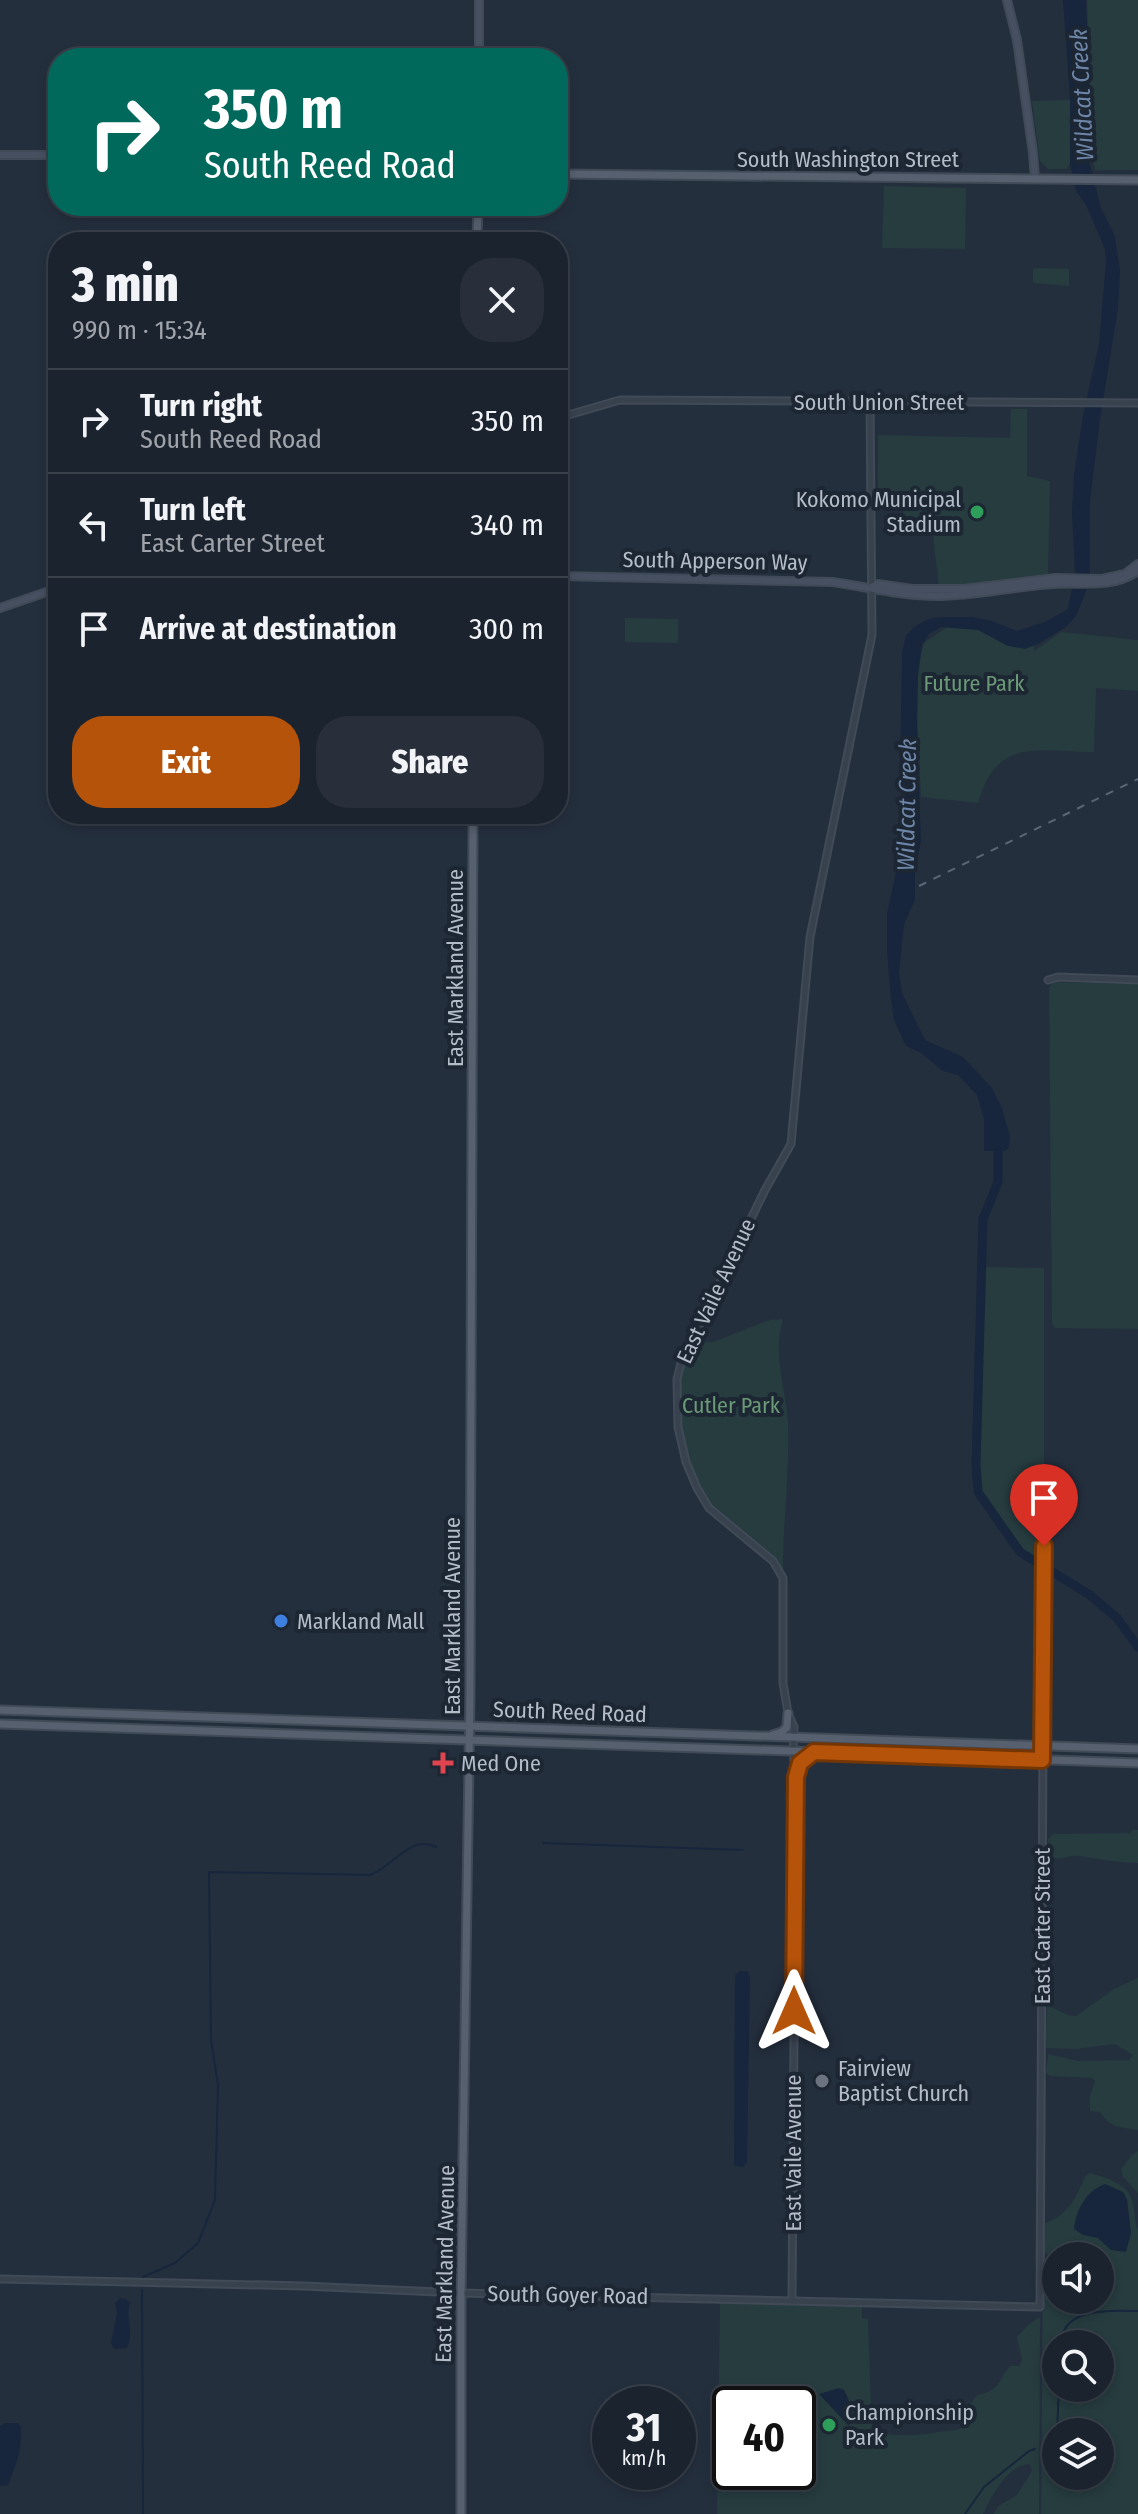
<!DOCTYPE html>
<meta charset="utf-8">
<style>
body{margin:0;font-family:"Fira Sans Condensed",sans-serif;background:#282f3a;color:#f1f3f6;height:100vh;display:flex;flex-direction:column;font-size:30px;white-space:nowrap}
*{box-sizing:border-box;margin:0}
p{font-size:26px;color:#a0a4aa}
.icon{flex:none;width:44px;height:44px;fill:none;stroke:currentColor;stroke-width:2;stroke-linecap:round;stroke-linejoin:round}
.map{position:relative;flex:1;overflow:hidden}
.sheet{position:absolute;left:48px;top:232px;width:520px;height:592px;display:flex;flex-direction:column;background:#1b232e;border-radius:32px;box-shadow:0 4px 12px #0003,0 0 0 2px #39404a}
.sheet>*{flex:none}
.hud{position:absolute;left:48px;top:48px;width:520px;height:168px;border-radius:32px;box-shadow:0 4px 12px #0003,0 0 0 2px #39404a;background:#00695c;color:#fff;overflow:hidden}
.controls{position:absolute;left:1042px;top:2242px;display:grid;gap:16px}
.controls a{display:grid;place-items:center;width:72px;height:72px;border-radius:50%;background:#1b232e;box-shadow:0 4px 12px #0003,0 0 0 2px #39404a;font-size:40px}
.speed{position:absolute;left:592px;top:2386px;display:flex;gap:16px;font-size:40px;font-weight:700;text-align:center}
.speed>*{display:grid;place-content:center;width:104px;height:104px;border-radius:50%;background:#1b232e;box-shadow:0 4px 12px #0003,0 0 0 2px #39404a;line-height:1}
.speed small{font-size:20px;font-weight:400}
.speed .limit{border:4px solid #111;border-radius:12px;background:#fff;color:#111}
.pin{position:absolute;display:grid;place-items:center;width:68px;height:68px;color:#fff;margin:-82px -34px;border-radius:50% 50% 50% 0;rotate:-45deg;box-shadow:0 0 8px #0007}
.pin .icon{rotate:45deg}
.me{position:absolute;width:88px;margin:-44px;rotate:0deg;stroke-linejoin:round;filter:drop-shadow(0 0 6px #0008)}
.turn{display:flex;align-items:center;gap:28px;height:168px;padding:0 24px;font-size:36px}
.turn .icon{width:104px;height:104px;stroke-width:2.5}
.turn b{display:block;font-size:56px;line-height:68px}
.round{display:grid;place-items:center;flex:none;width:84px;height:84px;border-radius:32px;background:#282f3a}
.headline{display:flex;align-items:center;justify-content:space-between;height:136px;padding:0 24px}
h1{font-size:48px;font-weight:800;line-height:60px}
.primary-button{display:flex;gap:16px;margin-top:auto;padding:16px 24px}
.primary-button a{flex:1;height:92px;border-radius:32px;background:#b45309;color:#fff;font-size:32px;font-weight:800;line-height:92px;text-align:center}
.primary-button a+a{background:#282f3a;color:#f1f3f6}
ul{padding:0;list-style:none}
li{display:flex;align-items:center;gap:24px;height:104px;padding:0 24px;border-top:2px solid #39404a}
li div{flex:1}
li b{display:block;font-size:30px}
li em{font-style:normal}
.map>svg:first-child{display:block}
.green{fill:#263c3f;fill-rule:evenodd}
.water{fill:#17263c}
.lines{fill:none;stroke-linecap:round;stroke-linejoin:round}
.stream{stroke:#17263c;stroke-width:2}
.river{stroke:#17263c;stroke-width:9}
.tertiary-casing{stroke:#414a57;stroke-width:9}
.secondary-casing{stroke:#414a57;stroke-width:10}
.primary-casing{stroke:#414a57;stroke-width:11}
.tertiary{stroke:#38414e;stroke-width:5}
.secondary{stroke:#465061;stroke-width:6}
.primary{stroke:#56606e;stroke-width:7}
.rail{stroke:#5a6575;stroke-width:2;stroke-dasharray:8 8;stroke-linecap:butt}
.route-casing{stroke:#753606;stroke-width:20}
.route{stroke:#b45309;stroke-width:14}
.leisure-dot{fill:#2e9e5b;stroke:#1d2633;stroke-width:3}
.shop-dot{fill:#3f7fe0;stroke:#1d2633;stroke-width:3}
.health-dot{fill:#e0444e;stroke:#1d2633;stroke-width:3}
.worship-dot{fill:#6b7280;stroke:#1d2633;stroke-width:3}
.labels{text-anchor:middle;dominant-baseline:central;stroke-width:8;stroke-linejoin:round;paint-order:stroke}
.street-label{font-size:22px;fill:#b4bcc9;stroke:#1d2633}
.poi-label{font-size:22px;fill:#b4bcc9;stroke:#1d2633;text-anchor:start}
.park-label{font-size:22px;fill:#6b9a76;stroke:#1d2633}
.water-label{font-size:24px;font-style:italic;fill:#6d86a8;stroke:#1d2633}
</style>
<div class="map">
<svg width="1138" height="2514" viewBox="0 0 1138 2514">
<rect width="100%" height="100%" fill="#242f3e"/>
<g class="green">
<polygon points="1087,0 1138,0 1138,170 1095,170 1092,154"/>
<polygon points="1070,100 1070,163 1067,169 1048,169 1040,161 1032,101"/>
<polygon points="884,186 966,188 965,249 882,248"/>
<polygon points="1033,268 1069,269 1069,286 1033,283"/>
<polygon points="1011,409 1027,409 1027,476 1050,481 1048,574 960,586 939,586 932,527 903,527 904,498 878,497 878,435 1010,438"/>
<polygon points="625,618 678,619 678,643 625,642"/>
<path d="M953 623 1033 639 1034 651 1061 632 1138 640V691L1096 688 1094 752C1038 752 997 736 978 803L921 797 915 678 924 643Z"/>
<polygon points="1054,982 1138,984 1138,1329 1055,1328 1052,1323 1049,989 1051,983"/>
<polygon points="981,1267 1044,1268 1044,1567 1020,1552 978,1492 976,1465"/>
<path d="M783 1319C772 1355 786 1388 788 1423 790 1475 782 1527 783 1578L779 1567 718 1516 702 1498 681 1441 677 1379 691 1342H713L770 1320Z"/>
<path d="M1132 1830H1138V1863C1118 1863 1099 1859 1080 1856 1069 1854 1061 1862 1049 1856L1048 1839 1053 1834 1131 1833Z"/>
<path d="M1138 1978V2130C1120 2127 1110 2128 1100 2112L1090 2111V2096L1095 2081 1092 2078 1050 2076 1046 2073 1048 2054 1078 2061 1129 2060 1133 2055 1115 2044 1076 2049 1045 2048 1047 2005 1068 2015 1076 2016 1114 1989Z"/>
<polygon points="1138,2151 1138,2193 1123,2177 1121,2169 1132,2155"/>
<path d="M1089 2173C1106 2177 1129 2184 1133 2203 1135 2213 1134 2220 1138 2230V2514H1041L1043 2273 1045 2266 1053 2263 1054 2260 1044 2252 1045 2223C1068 2216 1076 2197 1085 2177ZM1056 2256H1100V2300H1056ZM1056 2344H1100V2388H1056ZM1056 2432H1100V2476H1056Z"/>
<path d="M720 2299 862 2301V2318L868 2319 872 2433C892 2435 912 2437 932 2433 943 2430 954 2433 964 2426L969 2406 977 2395C1001 2390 997 2382 1010 2366H1019L1022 2361 1017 2337 1028 2325 1040 2317 1039 2514H994L997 2507 1017 2495 1032 2471 1030 2464C1008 2464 992 2496 983 2514H717ZM730 2404H798V2472H730Z"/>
</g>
<g class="water">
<polygon points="1063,0 1086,0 1089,75 1089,161 1101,208 1115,236 1120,271 1118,309 1100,419 1090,502 1090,571 1087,589 1076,616 1066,627 1038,644 1025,649 1008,646 978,630 941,627 929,634 922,645 918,676 917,726 921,841 915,871 915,900 904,924 899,973 902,993 925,1040 963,1057 992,1088 1002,1108 1010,1137 1009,1147 1005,1151 984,1151 984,1119 977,1095 958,1075 943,1071 921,1053 906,1046 894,1020 891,1000 887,951 887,913 903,841 903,799 900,774 902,652 906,636 914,627 926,620 939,617 972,617 992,621 1017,631 1047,621 1068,609 1075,573 1072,513 1074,474 1083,415 1099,344 1106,261 1105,249 1086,205 1076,191 1070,163 1070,100"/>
<polygon points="739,1971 747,1971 750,1976 747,2162 743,2167 735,2166 734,2163 735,1976"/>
<path d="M1105 2184 1123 2192 1127 2199 1131 2233 1126 2252 1111 2250 1098 2238 1083 2235 1074 2229C1076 2210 1086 2191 1105 2184Z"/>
<path d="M120 2298 126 2299 130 2303C125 2319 135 2333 127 2348L114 2349 111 2343 117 2313 115 2303Z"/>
<path d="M839 2388 844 2390C850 2400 854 2415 849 2426L819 2394Z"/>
<path d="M5 2423H17L21 2426C22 2452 17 2461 8 2485L0 2486V2426Z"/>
</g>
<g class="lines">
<g class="stream">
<polyline points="543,1843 743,1850"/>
<path d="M143 2277 175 2263 198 2243 215 2200 218 2085 211 2040 209 1872 370 1875C393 1867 410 1834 436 1847"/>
<polyline points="142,2290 143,2514"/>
<path d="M1061 2344C1062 2306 1111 2311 1138 2311"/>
<polyline points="1057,2432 1059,2388"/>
<polyline points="1043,2446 1049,2444 1056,2435"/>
<polyline points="965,2514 984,2487 1029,2451 1035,2449"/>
</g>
<polyline class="river" points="998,1141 998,1182 983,1219 976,1465 978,1492 1020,1552 1090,1595 1117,1618 1138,1647"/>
<defs>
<g id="tertiary">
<polyline points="558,418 620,400 1138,403"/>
<polyline points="1048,980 1058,977 1138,980"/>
<polyline points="0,2279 303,2286 461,2293 1040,2307 1044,1546"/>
<polyline points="792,2300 796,1777 793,1752 794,1727 788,1713 783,1683 783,1578 773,1561 709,1508 697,1488 686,1462 678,1427 677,1379 681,1363 765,1190 791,1144 810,937 872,635 870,401"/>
</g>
<g id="secondary">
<polyline points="1007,0 1017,40 1033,153 1035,179"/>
<polyline points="479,58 479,0"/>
<polyline points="0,155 58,155"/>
<path d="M558 576 833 582C868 587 901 596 937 596 976 596 1015 586 1054 584 1085 582 1111 589 1138 571"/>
<polyline points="871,587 878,584 912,589 964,589 1055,578 1102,579 1125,574 1138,564"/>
<polyline points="0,608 58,588"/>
</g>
<g id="primary">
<polyline points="558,174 1138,180"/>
<polyline points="477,242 478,206"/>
<polyline points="0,1710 1138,1749"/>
<polyline points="0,1724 1138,1763"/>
<polyline points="772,1735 782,1732 787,1727 788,1713"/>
<polyline points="796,1777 800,1763 812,1754"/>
<polyline points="461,2514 461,2293 470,1695 473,814"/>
</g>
</defs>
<use href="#tertiary" class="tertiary-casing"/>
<use href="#secondary" class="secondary-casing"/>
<use href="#primary" class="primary-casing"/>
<use href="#tertiary" class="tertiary"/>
<use href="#secondary" class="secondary"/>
<use href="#primary" class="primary"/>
<polyline class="rail" points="919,886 1138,779"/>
</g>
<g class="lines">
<defs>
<polyline id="route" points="794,2011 796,1777 800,1763 814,1752 1042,1760 1044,1546"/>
</defs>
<use href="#route" class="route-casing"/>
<use href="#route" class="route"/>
</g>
<g class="leisure-dot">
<circle cx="977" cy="512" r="8"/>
<circle cx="829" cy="2425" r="8"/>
</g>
<circle class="shop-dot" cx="281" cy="1621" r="8"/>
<path class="health-dot" d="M439 1751h8v8h8v8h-8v8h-8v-8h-8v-8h8z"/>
<circle class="worship-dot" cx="822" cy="2081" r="8"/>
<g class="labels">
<g class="street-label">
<text x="848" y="159">South Washington Street</text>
<text x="879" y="402">South Union Street</text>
<text transform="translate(715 561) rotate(1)">South Apperson Way</text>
<text transform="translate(455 968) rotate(-90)">East Markland Avenue</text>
<text transform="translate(716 1291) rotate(-65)">East Vaile Avenue</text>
<text transform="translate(452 1616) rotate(-90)">East Markland Avenue</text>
<text transform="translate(570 1712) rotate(2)">South Reed Road</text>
<text transform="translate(1042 1926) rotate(-90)">East Carter Street</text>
<text transform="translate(793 2153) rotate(-90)">East Vaile Avenue</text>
<text transform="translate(445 2264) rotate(-89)">East Markland Avenue</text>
<text transform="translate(568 2295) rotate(1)">South Goyer Road</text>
</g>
<g class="poi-label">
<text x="961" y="499" text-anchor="end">Kokomo Municipal<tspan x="961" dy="25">Stadium</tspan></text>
<text x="297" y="1621">Markland Mall</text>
<text x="461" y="1763">Med One</text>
<text x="838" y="2068">Fairview<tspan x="838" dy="25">Baptist Church</tspan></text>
<text x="845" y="2412">Championship<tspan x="845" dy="25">Park</tspan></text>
</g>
<g class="park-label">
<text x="974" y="683">Future Park</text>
<text x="731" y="1405">Cutler Park</text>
</g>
<g class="water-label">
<text transform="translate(1082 95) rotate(-93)">Wildcat Creek</text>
<text transform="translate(907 805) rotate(-89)">Wildcat Creek</text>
</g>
</g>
</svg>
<div class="controls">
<a><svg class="icon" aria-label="sound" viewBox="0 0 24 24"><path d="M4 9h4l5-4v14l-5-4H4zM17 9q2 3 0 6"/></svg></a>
<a><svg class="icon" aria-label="search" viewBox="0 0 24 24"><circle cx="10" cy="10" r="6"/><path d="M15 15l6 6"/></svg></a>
<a><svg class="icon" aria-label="layers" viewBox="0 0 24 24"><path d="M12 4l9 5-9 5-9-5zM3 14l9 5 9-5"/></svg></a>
</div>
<div class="speed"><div>31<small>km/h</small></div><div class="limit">40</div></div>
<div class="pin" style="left:1044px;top:1546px;background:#d93025"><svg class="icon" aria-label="arrive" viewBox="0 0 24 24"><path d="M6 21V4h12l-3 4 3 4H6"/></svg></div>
<svg class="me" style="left:794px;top:2011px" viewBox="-20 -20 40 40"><path d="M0-17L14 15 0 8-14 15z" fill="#b45309" stroke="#fff" stroke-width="4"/></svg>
<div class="hud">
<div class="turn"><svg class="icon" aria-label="right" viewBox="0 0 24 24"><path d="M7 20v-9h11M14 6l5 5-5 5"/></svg><div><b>350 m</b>South Reed Road</div></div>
</div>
<section class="sheet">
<div class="headline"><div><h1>3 min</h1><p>990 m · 15:34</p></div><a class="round"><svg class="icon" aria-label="close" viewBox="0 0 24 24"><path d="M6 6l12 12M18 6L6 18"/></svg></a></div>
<ul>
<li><svg class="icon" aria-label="right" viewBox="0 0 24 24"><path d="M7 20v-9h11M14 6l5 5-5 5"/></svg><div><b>Turn right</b><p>South Reed Road</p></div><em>350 m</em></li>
<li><svg class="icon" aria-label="left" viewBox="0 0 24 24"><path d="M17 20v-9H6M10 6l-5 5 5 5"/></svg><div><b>Turn left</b><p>East Carter Street</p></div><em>340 m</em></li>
<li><svg class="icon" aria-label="arrive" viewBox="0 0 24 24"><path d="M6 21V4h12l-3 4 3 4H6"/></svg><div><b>Arrive at destination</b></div><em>300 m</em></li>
</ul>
<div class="primary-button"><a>Exit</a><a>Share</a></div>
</section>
</div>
